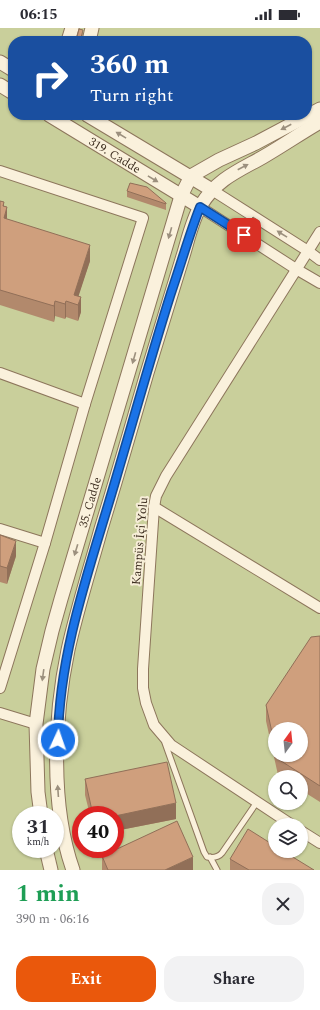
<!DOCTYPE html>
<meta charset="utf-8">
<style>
body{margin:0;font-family:Spectral,serif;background:#f2f2f3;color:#2b2b33;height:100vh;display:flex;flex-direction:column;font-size:15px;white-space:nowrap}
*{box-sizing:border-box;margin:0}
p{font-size:13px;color:#7c7c81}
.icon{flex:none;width:22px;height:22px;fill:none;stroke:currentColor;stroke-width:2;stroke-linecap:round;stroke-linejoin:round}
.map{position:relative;height:842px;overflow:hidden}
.details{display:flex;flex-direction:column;background:#fff;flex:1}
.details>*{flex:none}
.banner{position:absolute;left:8px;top:8px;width:304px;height:84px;border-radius:16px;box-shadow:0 1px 3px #0004;background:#1a4fa0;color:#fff;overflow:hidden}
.needle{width:26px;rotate:15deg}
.fabs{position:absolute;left:268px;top:694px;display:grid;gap:8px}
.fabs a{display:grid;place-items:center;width:40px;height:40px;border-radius:50%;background:#fff;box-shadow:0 1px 3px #0004;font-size:20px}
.speed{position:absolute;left:12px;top:778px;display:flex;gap:8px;font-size:20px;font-weight:700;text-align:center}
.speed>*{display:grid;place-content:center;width:52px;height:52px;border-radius:50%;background:#fff;box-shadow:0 1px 3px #0004;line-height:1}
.speed small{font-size:10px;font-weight:400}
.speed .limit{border:6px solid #d22;background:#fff;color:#111}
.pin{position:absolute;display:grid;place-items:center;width:34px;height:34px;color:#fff;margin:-17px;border-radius:8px;box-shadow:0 2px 6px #0006}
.me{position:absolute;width:44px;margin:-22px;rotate:3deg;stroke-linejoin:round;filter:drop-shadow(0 0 3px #0008)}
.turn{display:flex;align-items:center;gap:14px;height:84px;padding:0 16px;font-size:18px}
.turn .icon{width:52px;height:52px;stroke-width:2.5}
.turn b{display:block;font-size:28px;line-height:34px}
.round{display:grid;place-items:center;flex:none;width:42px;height:42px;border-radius:16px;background:#f2f2f3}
.headline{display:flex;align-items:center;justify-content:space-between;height:68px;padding:0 16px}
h1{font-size:24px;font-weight:700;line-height:30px;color:#1e9e55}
.cta{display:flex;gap:8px;margin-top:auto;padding:8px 16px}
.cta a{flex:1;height:46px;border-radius:16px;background:#ea580c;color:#fff;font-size:16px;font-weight:700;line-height:46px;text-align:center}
.cta a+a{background:#f2f2f3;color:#2b2b33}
.status{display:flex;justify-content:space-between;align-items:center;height:28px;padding:0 20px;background:#fff;direction:ltr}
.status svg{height:11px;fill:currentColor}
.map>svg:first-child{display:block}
.green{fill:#c9cf9b;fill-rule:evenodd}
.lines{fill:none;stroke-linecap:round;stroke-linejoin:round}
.service-casing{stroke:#8d765c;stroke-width:7}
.minor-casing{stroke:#8d765c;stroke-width:12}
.tertiary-casing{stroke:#8d765c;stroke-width:15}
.service{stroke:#faf1dc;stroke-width:5}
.minor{stroke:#faf1dc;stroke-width:10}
.tertiary{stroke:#faf1dc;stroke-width:13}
.wall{fill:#b2896c;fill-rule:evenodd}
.shaded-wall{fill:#916f58}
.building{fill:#cf9f7d;stroke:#916f58}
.oneway{fill:#9c907e}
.route-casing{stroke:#114b97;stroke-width:10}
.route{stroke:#1a73e8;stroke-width:7}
.labels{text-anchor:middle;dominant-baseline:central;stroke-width:4;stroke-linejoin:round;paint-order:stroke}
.street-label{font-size:12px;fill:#3d2e20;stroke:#f7eed8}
</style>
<div class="status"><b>06:15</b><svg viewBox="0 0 49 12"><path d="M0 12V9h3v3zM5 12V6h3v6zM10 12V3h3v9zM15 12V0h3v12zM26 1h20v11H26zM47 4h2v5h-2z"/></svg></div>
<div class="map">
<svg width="320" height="842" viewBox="0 0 320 842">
<rect width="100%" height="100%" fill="#f0e4c8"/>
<path class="green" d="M0 0H320V842H0ZM13 13H307V87H13ZM275 701H301V727H275ZM275 749H301V775H275ZM21 787H55V821H21ZM81 787H115V821H81ZM275 797H301V823H275Z"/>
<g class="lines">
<defs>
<g id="service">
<path d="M165 715 204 824 207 829C213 830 218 830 222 825L257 774"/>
<polyline points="210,829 217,842"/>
</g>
<g id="minor">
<polyline points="0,143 143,190 85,376 45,515 0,660"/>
<polyline points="212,162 308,223 320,232"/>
<polyline points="200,179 296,241 320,255"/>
<polyline points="0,345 85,376"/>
<polyline points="154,479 320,580"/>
<polyline points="0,501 45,515"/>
<polyline points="0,685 36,696"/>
<polyline points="292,797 171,717 154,697 146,675 143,660 143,641 154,479 156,468 166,448 320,204"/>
<polyline points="301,803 320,815"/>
</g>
<g id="tertiary">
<polyline points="68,13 72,0"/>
<polyline points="89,13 92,0"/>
<polyline points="0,34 13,42"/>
<polyline points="0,57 13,65"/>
<path id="s1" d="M49 87 200 179"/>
<polyline points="87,87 212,162"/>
<path id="s2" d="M41 787 38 764 36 696 43 641 52 603 61 571 181 168 191 148 219 132 256 115 320 81"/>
<polyline points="46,821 51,842"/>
<path d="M73 842C50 777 54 689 68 622 77 581 90 541 101 501 117 449 132 397 147 345 159 306 171 267 183 228 188 212 192 192 201 177 217 151 238 143 263 129 282 118 301 105 320 94"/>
</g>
</defs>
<use href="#service" class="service-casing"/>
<use href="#minor" class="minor-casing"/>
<use href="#tertiary" class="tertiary-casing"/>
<use href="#service" class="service"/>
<use href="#minor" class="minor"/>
<use href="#tertiary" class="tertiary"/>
</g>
<g class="wall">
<polygon points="83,5 81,13 77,12 77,9"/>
<polygon points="127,163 166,175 166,182 127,169"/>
<polygon points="0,173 4,178 7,191 90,233 78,268 81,284 78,293 66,289 65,291 55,288 54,294 0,277"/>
<polygon points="248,196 260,200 256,207 248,202"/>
<polygon points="0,507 16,528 7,556 0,554"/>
<path d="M320 608V774L301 762V749H282L278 747 266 693V677ZM275 701 301 727H275Z"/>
<polygon points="85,751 176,791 115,803 115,787 90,787 85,767"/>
<polygon points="102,828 193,842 102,842"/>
<polygon points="230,831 314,842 230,842"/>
</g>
<g class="shaded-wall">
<polygon points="4,174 4,190 7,179 7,195 4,206 3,178"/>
<polygon points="260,194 260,200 256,207 256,201"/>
<polygon points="90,217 90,233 76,276 74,267"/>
<polygon points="81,269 81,284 78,293 78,277"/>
<polygon points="55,273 55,288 54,294 54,278"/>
<polygon points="66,273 66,289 65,291 65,276"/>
<polygon points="16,513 16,528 7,556 7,540"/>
<polygon points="176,775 176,791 115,803 115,788"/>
<polygon points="193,829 193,842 165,842"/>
</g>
<g class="building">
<polygon points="79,1 83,2 81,10 77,9"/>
<polygon points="130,155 147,159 166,175 166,176 127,163"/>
<polygon points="0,173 4,174 3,178 7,179 4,190 90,217 74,267 81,269 78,277 66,273 65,276 55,273 54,278 0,262"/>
<polygon points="253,189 260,194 256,201 248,196"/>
<polygon points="0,507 16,513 7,540 0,538"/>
<polygon points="320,608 320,758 278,731 277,727 301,727 301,701 275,701 275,718 266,677 311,609"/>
<polygon points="167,734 176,775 115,788 115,787 93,787 85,751"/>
<polygon points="177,793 193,829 165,842 108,842 102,828"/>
<polygon points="248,801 275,818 275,823 283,823 314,842 249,842 230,831"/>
</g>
<defs><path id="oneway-solid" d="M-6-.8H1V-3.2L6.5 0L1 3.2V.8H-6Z"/></defs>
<g class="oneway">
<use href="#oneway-solid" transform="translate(286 99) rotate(152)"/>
<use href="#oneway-solid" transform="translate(121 107) rotate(-149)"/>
<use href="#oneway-solid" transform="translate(243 139) rotate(-28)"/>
<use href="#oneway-solid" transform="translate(153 151) rotate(31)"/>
<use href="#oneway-solid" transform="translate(170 205) rotate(106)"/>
<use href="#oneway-solid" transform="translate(282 206) rotate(-148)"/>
<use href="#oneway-solid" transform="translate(134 330) rotate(106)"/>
<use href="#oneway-solid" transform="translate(76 522) rotate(107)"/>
<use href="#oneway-solid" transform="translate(43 647) rotate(98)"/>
<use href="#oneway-solid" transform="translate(58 763) rotate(-94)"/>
</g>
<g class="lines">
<defs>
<path id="route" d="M58 712C59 621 92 534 117 447 135 386 152 325 171 265 181 236 189 207 200 179L244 207"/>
</defs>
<use href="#route" class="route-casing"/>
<use href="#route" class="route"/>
</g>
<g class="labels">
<g class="street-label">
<text stroke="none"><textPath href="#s1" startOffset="77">319. Cadde</textPath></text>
<text stroke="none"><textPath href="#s2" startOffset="320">35. Cadde</textPath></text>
<text transform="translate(140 513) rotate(-85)">Kampüs İçi Yolu</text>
</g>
</g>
</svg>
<div class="fabs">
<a><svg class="needle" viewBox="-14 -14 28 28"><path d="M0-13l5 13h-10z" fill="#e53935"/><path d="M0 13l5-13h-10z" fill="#7c7c81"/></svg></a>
<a><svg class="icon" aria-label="search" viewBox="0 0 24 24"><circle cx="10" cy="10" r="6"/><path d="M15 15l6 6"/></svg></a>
<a><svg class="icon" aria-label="layers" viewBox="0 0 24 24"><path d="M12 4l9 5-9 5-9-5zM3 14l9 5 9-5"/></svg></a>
</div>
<div class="speed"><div>31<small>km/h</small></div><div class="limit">40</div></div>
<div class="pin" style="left:244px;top:207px;background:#d93025"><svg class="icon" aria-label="arrive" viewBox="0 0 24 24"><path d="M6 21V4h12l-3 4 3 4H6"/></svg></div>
<svg class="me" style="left:58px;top:712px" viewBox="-20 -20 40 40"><circle r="17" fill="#1a73e8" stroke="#fff" stroke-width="3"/><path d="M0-11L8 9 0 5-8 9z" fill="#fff"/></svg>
<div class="banner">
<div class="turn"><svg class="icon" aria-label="right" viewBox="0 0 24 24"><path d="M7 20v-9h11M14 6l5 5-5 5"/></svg><div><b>360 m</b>Turn right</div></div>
</div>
</div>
<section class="details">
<div class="headline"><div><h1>1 min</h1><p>390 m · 06:16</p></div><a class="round"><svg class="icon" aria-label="close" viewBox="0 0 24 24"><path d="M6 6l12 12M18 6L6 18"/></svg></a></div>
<div class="cta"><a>Exit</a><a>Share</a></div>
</section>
